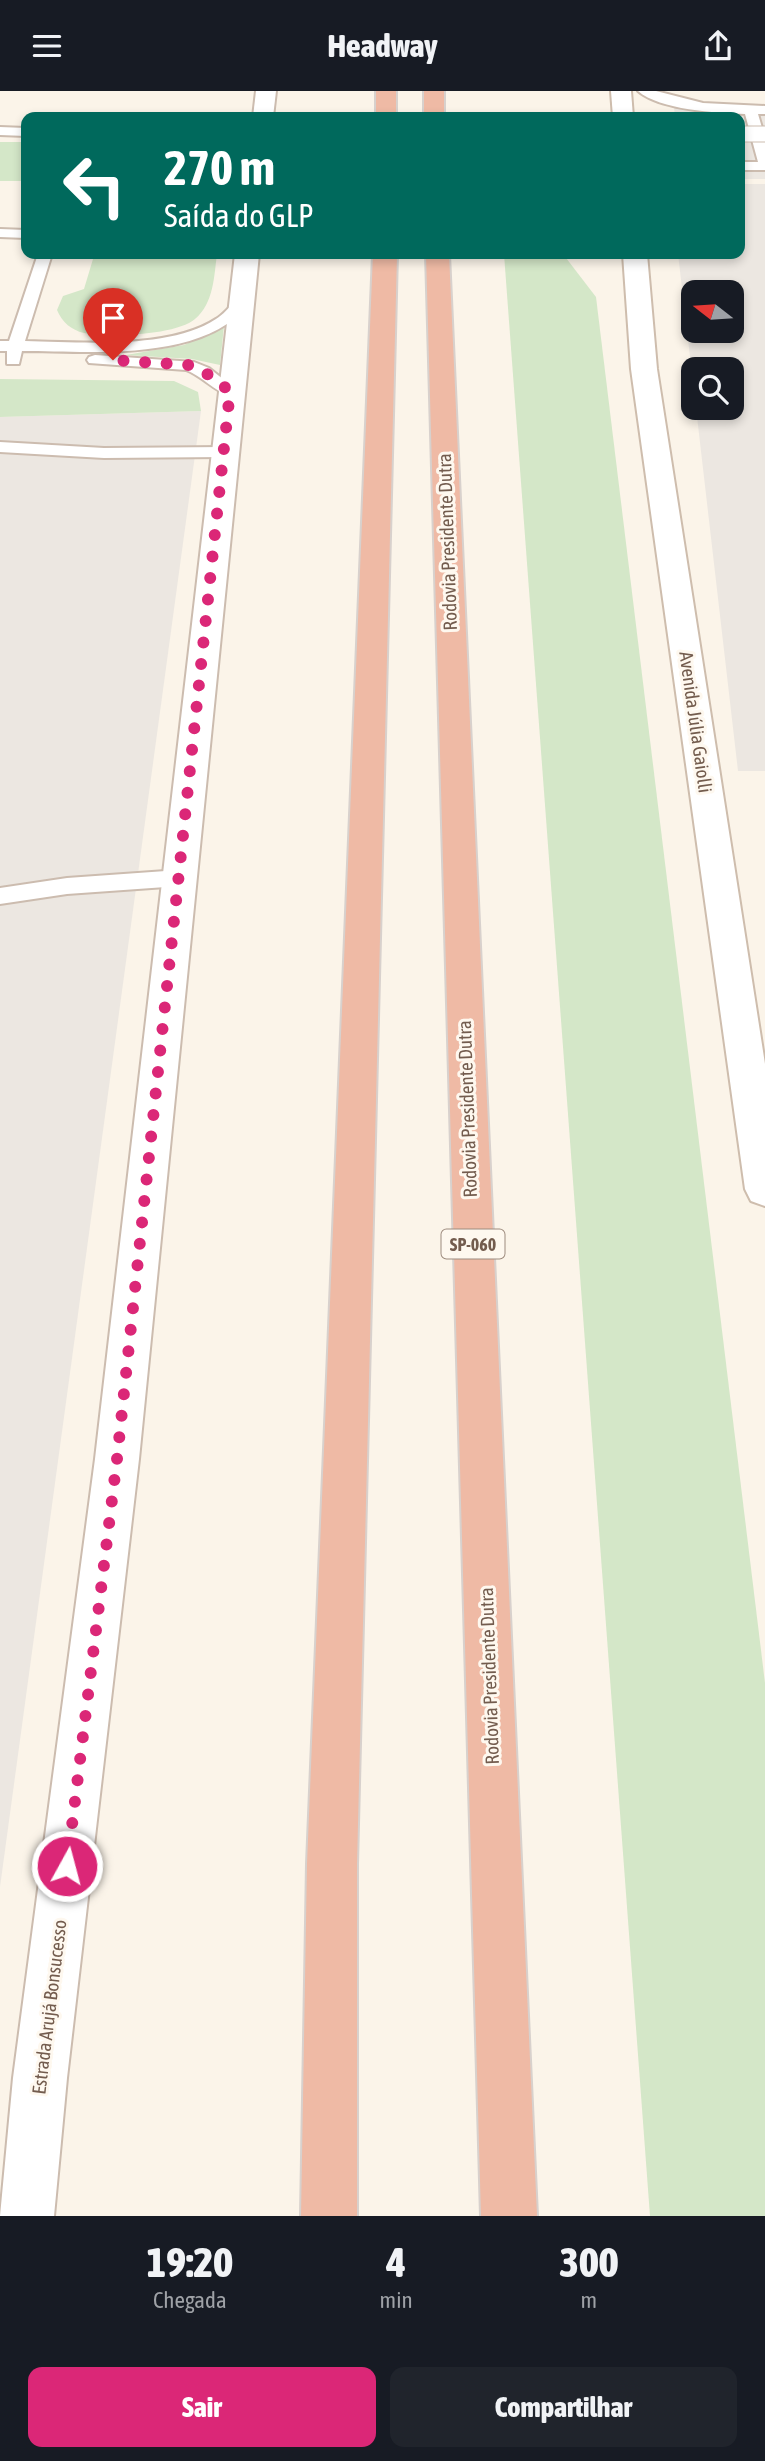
<!DOCTYPE html>
<html lang="pt">
<meta charset="utf-8">
<style>
body{margin:0;font-family:"Asap Condensed",sans-serif;background:#20242c;color:#f1f3f6;height:100vh;display:flex;flex-direction:column;font-size:26px;white-space:nowrap}
*{box-sizing:border-box;margin:0}
p{font-size:23px;color:#9ea1a6}
.icon{flex:none;width:38px;height:38px;fill:none;stroke:currentColor;stroke-width:2;stroke-linecap:round;stroke-linejoin:round}
.map{position:relative;height:2125px;overflow:hidden}
.drawer{display:flex;flex-direction:column;background:#171b24;flex:1}
.drawer>*{flex:none}
.top-card{position:absolute;left:21px;top:21px;width:724px;height:147px;border-radius:14px;box-shadow:0 4px 10px #0003;background:#00695c;color:#fff;overflow:hidden}
.needle{width:46px;rotate:287deg}
.buttons{position:absolute;left:681px;top:189px;display:grid;gap:14px}
.buttons a{display:grid;place-items:center;width:63px;height:63px;border-radius:14px;background:#171b24;box-shadow:0 4px 10px #0003;font-size:35px}
.pin{position:absolute;display:grid;place-items:center;width:60px;height:60px;color:#fff;margin:-72px -30px;border-radius:50% 50% 50% 0;rotate:-45deg;box-shadow:0 0 7px #0007}
.pin .icon{rotate:45deg}
.me{position:absolute;width:77px;margin:-38px;rotate:7deg;stroke-linejoin:round;filter:drop-shadow(0 0 5px #0008)}
.turn{display:flex;align-items:center;gap:24px;height:147px;padding:0 28px;font-size:32px}
.turn .icon{width:91px;height:91px;stroke-width:2.5}
.turn b{display:block;font-size:49px;line-height:60px}
.eta{display:flex;justify-content:space-evenly;align-items:center;height:119px;text-align:center}
.eta b{font-size:42px;font-weight:800;line-height:49px}
.primary-button{display:flex;gap:14px;margin-top:auto;padding:14px 28px}
.primary-button a{flex:1;height:80px;border-radius:14px;background:#db2777;color:#fff;font-size:28px;font-weight:800;line-height:80px;text-align:center}
.primary-button a+a{background:#20242c;color:#f1f3f6}
header{display:flex;justify-content:space-between;align-items:center;height:91px;padding:0 28px;background:#171b24;font-size:32px;font-weight:800}
.map>svg:first-child{display:block}
.industrial{fill:#ece7e1;fill-rule:evenodd}
.green{fill:#d4e7c8}
.lines{fill:none;stroke-linecap:round;stroke-linejoin:round}
.service-casing{stroke:#ccbcaf;stroke-width:4}
.tertiary-casing{stroke:#ccbcaf;stroke-width:4}
.secondary-casing{stroke:#cebdad;stroke-width:4}
.motorway-casing{stroke:#d8d1cd;stroke-width:4}
.service{fill:#fff;fill-rule:evenodd}
.tertiary{fill:#fff;fill-rule:evenodd}
.secondary{fill:#fff;fill-rule:evenodd}
.motorway{fill:#efbaa5;fill-rule:evenodd}
.service-bridge-casing{stroke:#ccbcaf;stroke-width:17;stroke-linecap:butt}
.service-bridge{stroke:#fff;stroke-width:15}
.route{stroke:#db2777;stroke-width:12;stroke-dasharray:0 21.6}
.labels{text-anchor:middle;dominant-baseline:central;stroke-width:6;stroke-linejoin:round;paint-order:stroke}
.shield{fill:#fef8ef;stroke:#9d8b7e;stroke-width:2}
.shield-label{font-size:18px;font-weight:bold;fill:#735c4e}
.street-label{font-size:19px;fill:#735c4e;stroke:#fef8ef}
</style>
<header><svg class="icon" aria-label="menu" viewBox="0 0 24 24"><path d="M4 6h16M4 12h16M4 18h16"/></svg>Headway<svg class="icon" aria-label="share" viewBox="0 0 24 24"><path d="M12 15V3M7 8l5-5 5 5M5 13v7h14v-7"/></svg></header>
<div class="map">
<svg width="765" height="2125" viewBox="0 0 765 2125">
<rect width="100%" height="100%" fill="#fbf4e9"/>
<g class="industrial">
<polygon points="765,15 765,88 740,88 740,26 675,26 674,16"/>
<path d="M740 93H765V680H738L696 317H732V278H693V291L678 163H740ZM732 201V240H693V201Z"/>
<polygon points="201,320 0,1796 0,326"/>
</g>
<g class="green">
<rect x="0" y="51" width="26" height="39"/>
<path d="M121 163H217C214 185 214 212 195 228 177 244 108 247 84 242 71 239 62 231 57 219L63 205 84 198 93 168H120Z"/>
<polygon points="504,163 563,163 596,206 765,1592 765,2125 650,2125"/>
<polygon points="224,235 220,274 192,268 126,264 184,254"/>
<polygon points="0,288 174,290 198,301 201,320 0,326"/>
</g>
<g class="lines">
<defs>
<g id="service">
<path d="M638 0H656L703 12 765 15V23H758L765 47V79H740V71H758L745 23C716 22 660 19 638 0Z"/>
<polygon points="0,36 26,37 26,45 0,44"/>
<polygon points="0,138 26,139 26,147 0,146"/>
<path d="M38 163H52L25 250C80 251 169 259 216 228 223 224 229 216 236 210H246L249 213C202 272 90 260 22 260L19 273H7V260H0V250H9Z"/>
<path d="M95 264 194 271 209 277 238 300 230 305C214 300 202 285 186 279L89 272 87 269 89 266Z"/>
<polygon points="0,351 104,357 225,356 233,361 225,366 104,367 0,361"/>
<polygon points="180,779 188,781 191,787 188,793 180,795 67,803 0,813 0,797 67,787"/>
</g>
<g id="tertiary">
<polygon points="256,0 276,0 273,26 253,26"/>
<polygon points="235,163 259,163 139,1368 67,1987 54,2125 0,2125 13,1987 95,1368"/>
</g>
<g id="secondary">
<polygon points="611,0 631,0 633,26 613,26"/>
<polygon points="623,163 647,163 657,278 765,973 765,1115 751,1110 745,1098 631,278"/>
</g>
<g id="motorway">
<rect x="376" y="0" width="20" height="26"/>
<rect x="424" y="0" width="20" height="26"/>
<polygon points="373,163 397,163 357,1773 357,2125 301,2125 307,1773"/>
<polygon points="426,163 449,163 537,2125 481,2125"/>
</g>
</defs>
<use href="#service" class="service-casing"/>
<use href="#tertiary" class="tertiary-casing"/>
<use href="#secondary" class="secondary-casing"/>
<use href="#motorway" class="motorway-casing"/>
<use href="#service" class="service"/>
<use href="#tertiary" class="tertiary"/>
<use href="#secondary" class="secondary"/>
<use href="#motorway" class="motorway"/>
<defs>
<polyline id="service-bridge" points="740,43 765,43"/>
</defs>
<use href="#service-bridge" class="service-bridge-casing"/>
<use href="#service-bridge" class="service-bridge"/>
</g>
<g class="lines">
<polyline class="route" points="67,1775 117,1368 230,300 203,280 188,274 113,269"/>
</g>
<g class="labels">
<rect class="shield" x="441.5" y="1138.5" width="63" height="29" rx="5"/>
<g class="shield-label">
<text x="473" y="1153">SP-060</text>
</g>
<g class="street-label">
<text transform="translate(447 451) rotate(-92)">Rodovia Presidente Dutra</text>
<text transform="translate(696 631) rotate(82)">Avenida Júlia Gaiolli</text>
<text transform="translate(467 1018) rotate(-92)">Rodovia Presidente Dutra</text>
<text transform="translate(489 1585) rotate(-92)">Rodovia Presidente Dutra</text>
<text transform="translate(49 1916) rotate(-83)">Estrada Arujá Bonsucesso</text>
</g>
</g>
</svg>
<div class="buttons">
<a><svg class="needle" viewBox="-14 -14 28 28"><path d="M0-13l5 13h-10z" fill="#e53935"/><path d="M0 13l5-13h-10z" fill="#9ea1a6"/></svg></a>
<a><svg class="icon" aria-label="search" viewBox="0 0 24 24"><circle cx="10" cy="10" r="6"/><path d="M15 15l6 6"/></svg></a>
</div>
<div class="pin" style="left:113px;top:269px;background:#d93025"><svg class="icon" aria-label="arrive" viewBox="0 0 24 24"><path d="M6 21V4h12l-3 4 3 4H6"/></svg></div>
<svg class="me" style="left:67px;top:1775px" viewBox="-20 -20 40 40"><circle r="17" fill="#db2777" stroke="#fff" stroke-width="3"/><path d="M0-11L8 9 0 5-8 9z" fill="#fff"/></svg>
<div class="top-card">
<div class="turn"><svg class="icon" aria-label="left" viewBox="0 0 24 24"><path d="M17 20v-9H6M10 6l-5 5 5 5"/></svg><div><b>270 m</b>Saída do GLP</div></div>
</div>
</div>
<section class="drawer">
<div class="eta">
<div><b>19:20</b><p>Chegada</p></div>
<div><b>4</b><p>min</p></div>
<div><b>300</b><p>m</p></div>
</div>
<div class="primary-button"><a>Sair</a><a>Compartilhar</a></div>
</section>
